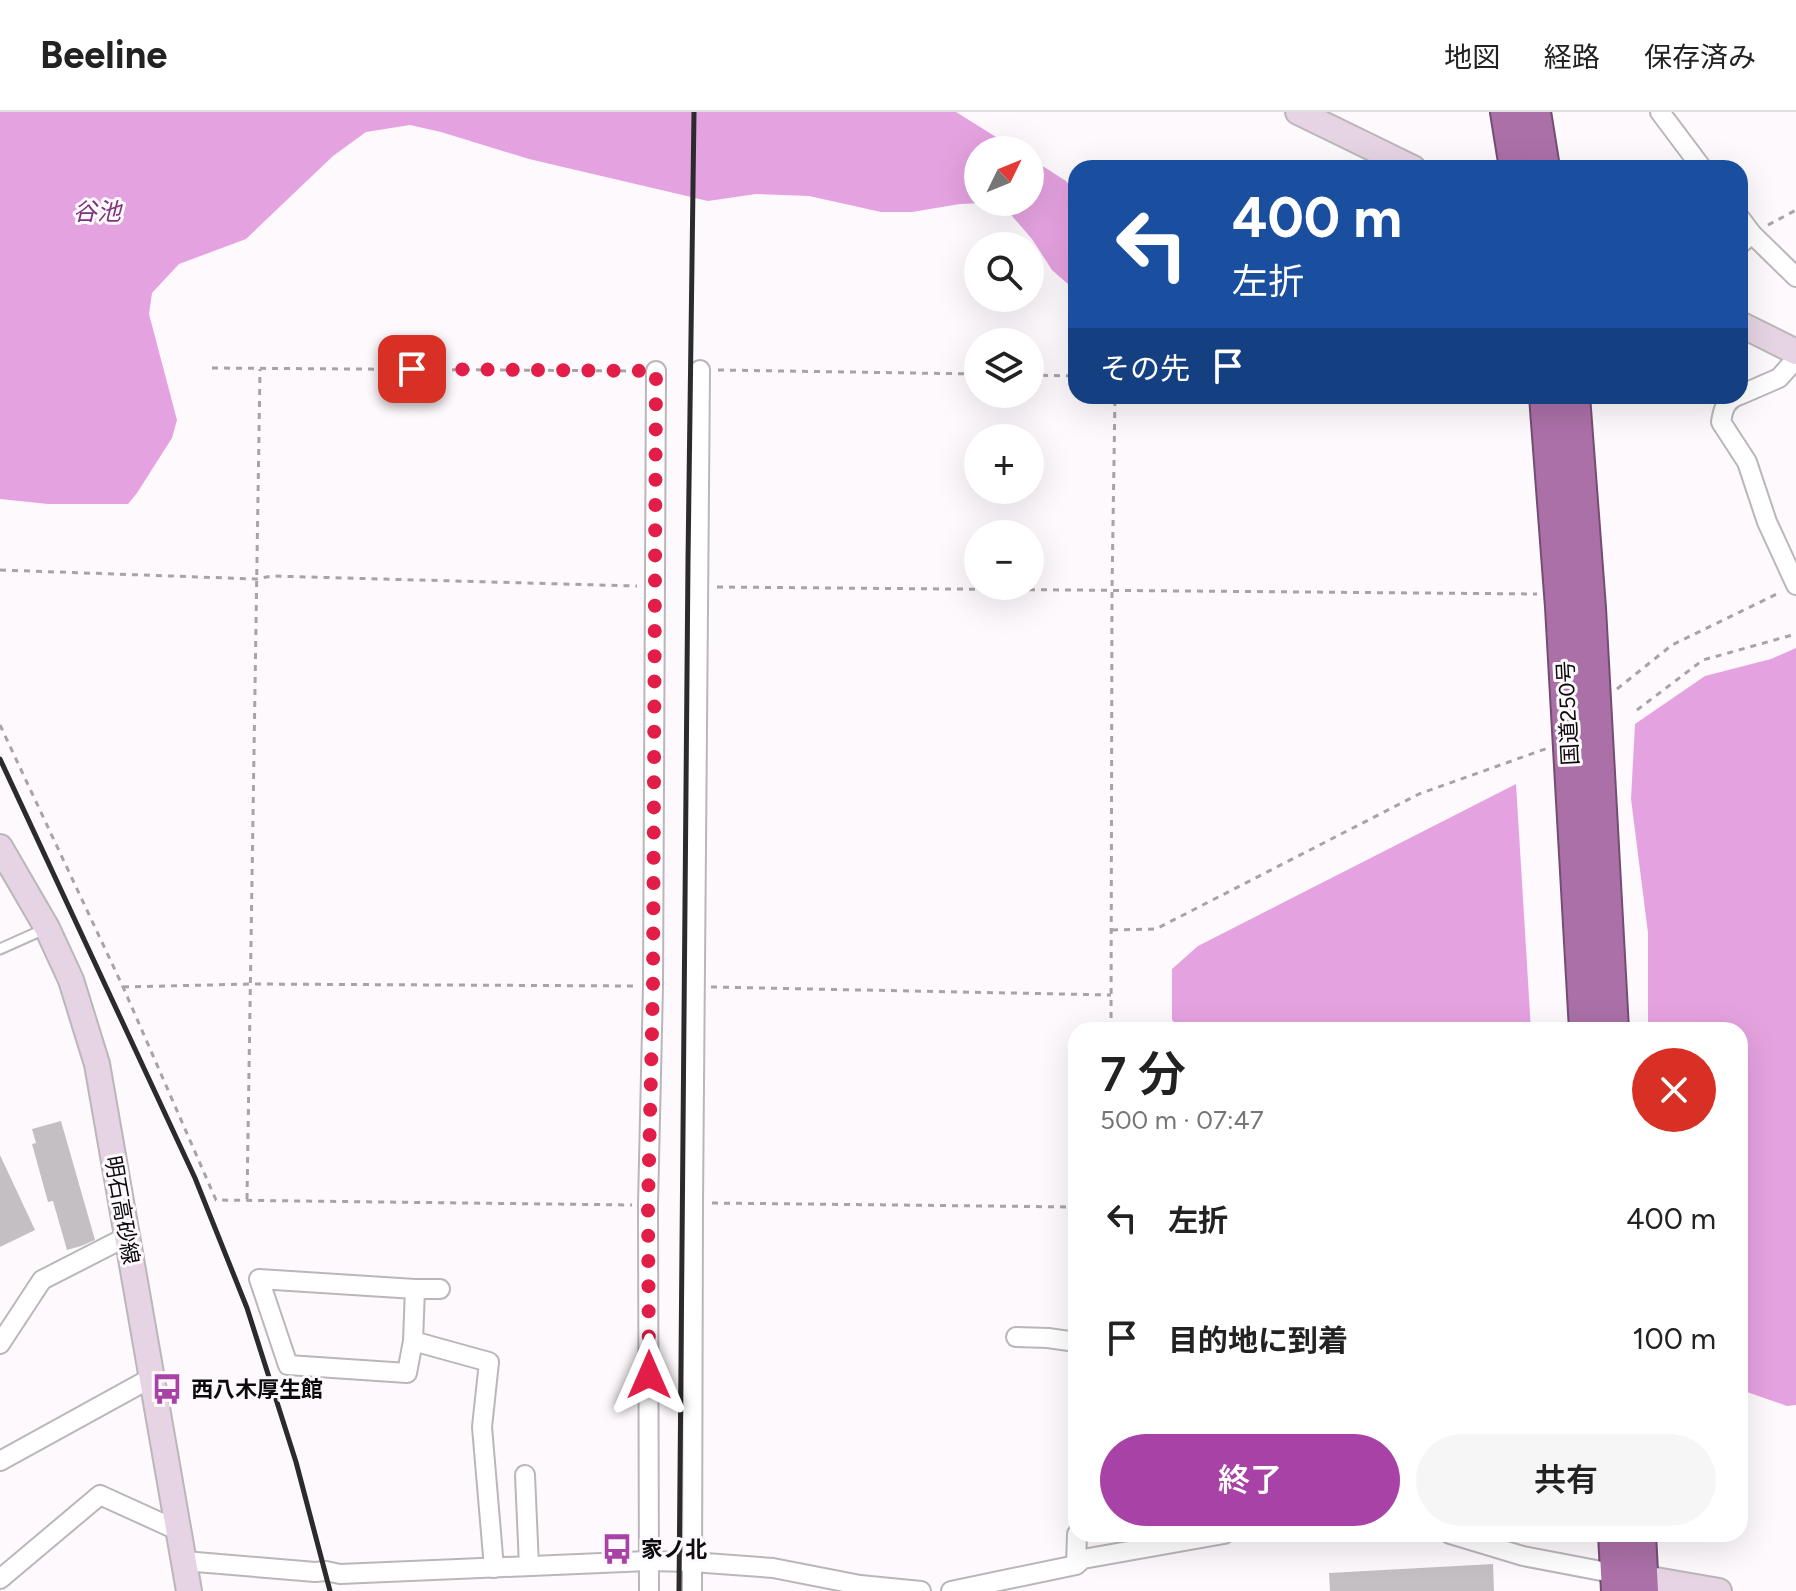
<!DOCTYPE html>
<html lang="ja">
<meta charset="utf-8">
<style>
body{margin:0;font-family:Figtree,"Noto Sans JP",sans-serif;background:#f6f6f6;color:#222;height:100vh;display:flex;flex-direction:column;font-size:30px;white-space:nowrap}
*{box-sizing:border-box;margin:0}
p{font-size:26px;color:#767676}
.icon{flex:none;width:44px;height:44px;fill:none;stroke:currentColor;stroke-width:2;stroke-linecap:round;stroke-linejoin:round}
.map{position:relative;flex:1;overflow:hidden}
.drawer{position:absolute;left:1068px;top:910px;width:680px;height:520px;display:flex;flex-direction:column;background:#fff;border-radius:24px;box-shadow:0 8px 32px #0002}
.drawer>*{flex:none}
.guide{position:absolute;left:1068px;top:48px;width:680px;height:244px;border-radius:24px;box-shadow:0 8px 32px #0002;background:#1a4fa0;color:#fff;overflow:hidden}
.needle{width:52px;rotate:47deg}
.fabs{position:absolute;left:964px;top:24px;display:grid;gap:16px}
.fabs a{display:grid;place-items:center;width:80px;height:80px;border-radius:50%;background:#fff;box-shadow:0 8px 32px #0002;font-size:40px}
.pin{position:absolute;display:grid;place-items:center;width:68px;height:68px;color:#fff;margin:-34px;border-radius:16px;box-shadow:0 4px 12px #0006}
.me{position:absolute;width:88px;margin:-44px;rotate:0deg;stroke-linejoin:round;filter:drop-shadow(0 0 6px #0008)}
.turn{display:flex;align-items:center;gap:28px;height:168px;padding:0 32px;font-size:36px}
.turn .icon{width:104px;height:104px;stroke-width:2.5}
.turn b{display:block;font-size:56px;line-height:68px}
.then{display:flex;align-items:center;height:76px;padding:0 32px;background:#0003;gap:16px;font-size:30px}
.round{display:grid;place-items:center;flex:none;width:84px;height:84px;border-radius:42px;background:#f6f6f6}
.headline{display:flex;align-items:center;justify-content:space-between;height:136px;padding:0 32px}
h1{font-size:48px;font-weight:600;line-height:60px}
.cta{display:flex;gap:16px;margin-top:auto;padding:16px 32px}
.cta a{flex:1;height:92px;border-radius:48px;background:#a942a6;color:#fff;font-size:32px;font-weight:600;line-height:92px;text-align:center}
.cta a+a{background:#f6f6f6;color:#222}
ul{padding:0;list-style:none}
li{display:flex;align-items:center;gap:24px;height:120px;padding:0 32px}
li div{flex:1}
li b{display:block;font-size:30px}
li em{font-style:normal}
header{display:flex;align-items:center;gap:48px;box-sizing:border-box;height:112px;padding:0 40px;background:#fff;border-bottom:2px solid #e0e0e0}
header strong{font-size:38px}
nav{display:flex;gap:44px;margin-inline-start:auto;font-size:28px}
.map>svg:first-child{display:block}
.water{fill:#e5a2e0}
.building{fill:#c3bfc3}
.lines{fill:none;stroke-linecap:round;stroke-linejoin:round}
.lane-casing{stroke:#bab6ba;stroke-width:13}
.street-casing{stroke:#bab6ba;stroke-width:22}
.secondary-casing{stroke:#bab6ba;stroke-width:28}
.highway-casing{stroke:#744d72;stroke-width:36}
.path{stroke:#a7a4a7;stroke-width:3;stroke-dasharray:6 6;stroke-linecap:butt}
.lane{stroke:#fff;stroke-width:9}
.street{stroke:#fff;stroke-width:18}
.secondary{stroke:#e6d4e5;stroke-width:24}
.highway{stroke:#ab70a8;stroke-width:32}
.rail{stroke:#2c2b2c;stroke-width:5}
.route{stroke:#e11d48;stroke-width:14;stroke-dasharray:0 25.2}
.labels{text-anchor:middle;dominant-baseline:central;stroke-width:6;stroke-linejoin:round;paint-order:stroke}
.street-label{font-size:22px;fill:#0d0c0d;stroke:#fef9fd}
.poi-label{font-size:22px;font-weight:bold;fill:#0d0c0d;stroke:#fef9fd;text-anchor:start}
.water-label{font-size:24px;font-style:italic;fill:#7e317c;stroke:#fef9fd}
</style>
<header>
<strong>Beeline</strong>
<nav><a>地図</a><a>経路</a><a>保存済み</a></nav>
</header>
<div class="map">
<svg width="1796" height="1479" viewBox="0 0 1796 1479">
<rect width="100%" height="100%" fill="#fef9fd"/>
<g class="water">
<polygon points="0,0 956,0 1017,38 978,38 978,90 1030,90 1030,46 1066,69 1076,82 1076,175 1069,173 1052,158 1032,127 1012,104 1001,97 984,91 960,92 912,100 881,100 809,84 756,82 708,89 529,47 441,20 410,13 366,20 333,44 246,127 179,152 152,181 149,202 177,308 172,326 137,381 128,392 48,392 0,387"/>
<polygon points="1796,536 1796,1293 1787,1294 1744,1279 1740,1275 1740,918 1648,918 1648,821 1631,687 1635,612 1705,564 1771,547"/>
<polygon points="1516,672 1531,918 1183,918 1172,908 1172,857 1198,834"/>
</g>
<g class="building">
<polygon points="61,1009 95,1128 81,1134 67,1138 53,1089 48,1090 32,1032 36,1031 32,1017"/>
<polygon points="0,1043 35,1118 0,1135"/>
<polygon points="1493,1452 1494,1479 1330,1479 1329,1461"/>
</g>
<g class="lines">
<defs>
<polyline id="lane" points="0,837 47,816"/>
<g id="street">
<polyline points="1660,0 1702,56"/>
<polyline points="1740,106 1752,122 1740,132"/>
<polyline points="1752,122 1796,165"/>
<polyline points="1740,283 1779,266 1796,247"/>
<path d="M1737 284C1725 289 1723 298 1721 310L1747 350 1767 410 1796 473"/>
<polyline points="415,1177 413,1229 407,1261 288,1253 259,1167 415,1177 440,1177"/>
<polyline points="1016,1225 1048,1226 1076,1230"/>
<polyline points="413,1229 489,1250 482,1315 494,1456"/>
<polyline points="0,1232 42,1168 126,1125"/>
<polyline points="0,1349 151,1266"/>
<polyline points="525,1363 529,1454"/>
<polyline points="1450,1422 1523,1444 1617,1462"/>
<polyline points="184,1449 315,1460 326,1459 340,1462 648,1449 692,1450 773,1456 860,1473 921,1479"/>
<polyline points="1076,1453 1077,1422"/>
<polyline points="0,1467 100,1383 177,1418"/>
<polyline points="649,1479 648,1093 653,874 656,259"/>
<polyline points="692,1479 693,1091 700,258"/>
<polyline points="951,1479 1076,1453 1083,1447 1224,1422"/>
</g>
<g id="secondary">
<polyline points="1298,0 1413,56"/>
<polyline points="1740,212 1796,240"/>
<polyline points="0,735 47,816 71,868 97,952 189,1479"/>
<polyline points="1627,1463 1719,1479"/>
</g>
<g id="highway">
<polyline points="1507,0 1516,56"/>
<polyline points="1534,0 1543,56"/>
<polyline points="1546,284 1562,495 1586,918"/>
<polyline points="1573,284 1589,496 1612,918"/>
<polyline points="1615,1422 1618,1479"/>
<polyline points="1639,1422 1642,1479"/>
</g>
</defs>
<use href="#lane" class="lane-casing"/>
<use href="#street" class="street-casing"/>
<use href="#secondary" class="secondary-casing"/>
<use href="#highway" class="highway-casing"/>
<g class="path">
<polyline points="1768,113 1796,98"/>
<polyline points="212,256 638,259"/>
<polyline points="718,258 978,262"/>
<polyline points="1030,263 1076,264"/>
<polyline points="0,458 256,467 272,464 637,474"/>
<polyline points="717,475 1537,482"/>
<polyline points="1617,577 1672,533 1781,480"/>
<polyline points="1637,598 1703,548 1796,522"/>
<polyline points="0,613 123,875 216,1088 632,1093"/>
<polyline points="1112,818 1156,817 1419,682 1548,636"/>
<polyline points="123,875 251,872 635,874"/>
<polyline points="711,875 1111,883"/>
<polyline points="1111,918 1112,478 1115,284"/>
<polyline points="247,1087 260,257"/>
<polyline points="712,1091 1076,1095"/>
</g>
<use href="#lane" class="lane"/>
<use href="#street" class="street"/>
<use href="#secondary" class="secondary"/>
<use href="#highway" class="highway"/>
<g class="rail">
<polyline points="0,647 195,1066 247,1196 296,1350 330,1479"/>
<polyline points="679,1479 688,448 694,0"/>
</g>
</g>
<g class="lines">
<polyline class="route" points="412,257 656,259 653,874 648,1093 649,1263"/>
</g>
<defs>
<symbol id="bus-bare" viewBox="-9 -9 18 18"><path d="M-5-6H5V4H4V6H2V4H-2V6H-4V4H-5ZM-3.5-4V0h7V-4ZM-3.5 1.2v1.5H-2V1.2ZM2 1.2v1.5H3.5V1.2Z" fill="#a942a6" stroke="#fef9fd" stroke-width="2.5" paint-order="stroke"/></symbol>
</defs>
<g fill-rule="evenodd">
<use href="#bus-bare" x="145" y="1255" width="44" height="44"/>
<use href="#bus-bare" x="595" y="1415" width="44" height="44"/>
</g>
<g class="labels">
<g class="street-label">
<text transform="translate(1568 601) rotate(-93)">国道250号</text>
<text transform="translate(122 1098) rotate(80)">明石高砂線</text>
</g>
<g class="poi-label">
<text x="191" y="1277">西八木厚生館</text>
<text x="641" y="1437">家ノ北</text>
</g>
<g class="water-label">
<text x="97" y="99">谷池</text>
</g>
</g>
</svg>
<div class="fabs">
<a><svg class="needle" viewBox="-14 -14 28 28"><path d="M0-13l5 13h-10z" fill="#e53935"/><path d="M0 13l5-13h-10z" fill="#767676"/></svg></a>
<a><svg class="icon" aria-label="search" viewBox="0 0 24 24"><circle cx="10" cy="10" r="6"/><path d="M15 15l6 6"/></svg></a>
<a><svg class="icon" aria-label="layers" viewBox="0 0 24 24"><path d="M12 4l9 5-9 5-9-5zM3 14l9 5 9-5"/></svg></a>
<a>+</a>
<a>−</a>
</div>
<div class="pin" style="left:412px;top:257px;background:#d93025"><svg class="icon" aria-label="arrive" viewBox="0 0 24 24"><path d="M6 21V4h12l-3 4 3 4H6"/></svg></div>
<svg class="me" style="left:649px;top:1263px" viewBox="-20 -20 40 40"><path d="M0-17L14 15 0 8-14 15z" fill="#e11d48" stroke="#fff" stroke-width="4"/></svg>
<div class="guide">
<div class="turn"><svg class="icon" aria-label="left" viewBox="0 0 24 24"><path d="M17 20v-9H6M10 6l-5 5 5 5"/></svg><div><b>400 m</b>左折</div></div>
<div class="then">その先<svg class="icon" aria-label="arrive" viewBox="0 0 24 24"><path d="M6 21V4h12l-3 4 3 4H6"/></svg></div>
</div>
<section class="drawer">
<div class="headline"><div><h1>7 分</h1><p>500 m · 07:47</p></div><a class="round" style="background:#d93025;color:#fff"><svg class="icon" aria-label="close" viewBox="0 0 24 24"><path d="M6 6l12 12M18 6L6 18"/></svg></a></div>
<ul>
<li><svg class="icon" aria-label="left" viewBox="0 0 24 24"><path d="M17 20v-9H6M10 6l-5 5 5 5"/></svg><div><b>左折</b></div><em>400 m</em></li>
<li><svg class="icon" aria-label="arrive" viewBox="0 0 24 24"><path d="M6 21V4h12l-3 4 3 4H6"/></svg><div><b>目的地に到着</b></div><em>100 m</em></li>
</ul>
<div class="cta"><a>終了</a><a>共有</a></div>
</section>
</div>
